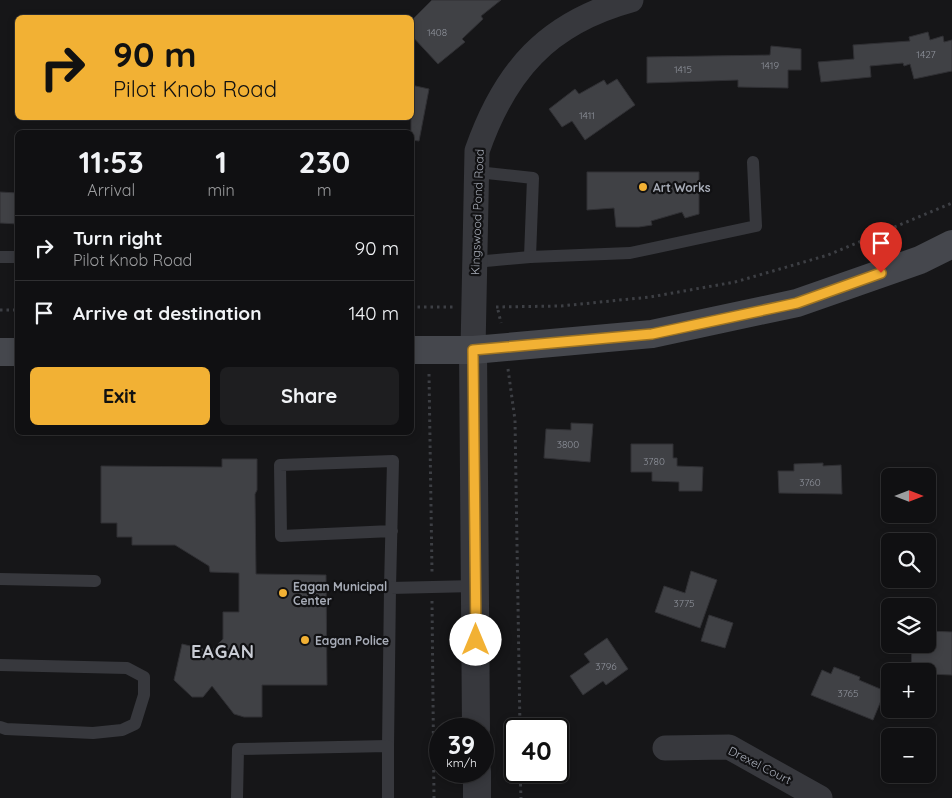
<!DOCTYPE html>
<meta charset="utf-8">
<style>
body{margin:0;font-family:Quicksand,sans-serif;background:#1e1e20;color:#f1f3f6;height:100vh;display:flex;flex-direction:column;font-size:19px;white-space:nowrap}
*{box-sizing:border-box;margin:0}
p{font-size:16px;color:#9c9d9f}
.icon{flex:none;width:28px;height:28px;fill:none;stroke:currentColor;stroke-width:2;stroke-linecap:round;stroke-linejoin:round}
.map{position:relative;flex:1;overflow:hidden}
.drawer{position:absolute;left:15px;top:130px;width:399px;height:305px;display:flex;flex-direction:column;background:#101012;border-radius:8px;box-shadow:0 2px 8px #0003,0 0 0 1px #303032}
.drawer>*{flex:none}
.guide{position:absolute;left:15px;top:15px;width:399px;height:105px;border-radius:8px;box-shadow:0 2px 8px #0003,0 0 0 1px #303032;background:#f2b134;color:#111;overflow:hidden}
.needle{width:32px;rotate:90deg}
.controls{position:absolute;left:881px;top:468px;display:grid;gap:10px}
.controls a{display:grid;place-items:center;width:55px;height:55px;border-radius:8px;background:#101012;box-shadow:0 2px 8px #0003,0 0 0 1px #303032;font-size:25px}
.speed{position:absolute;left:429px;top:718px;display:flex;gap:10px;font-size:25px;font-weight:700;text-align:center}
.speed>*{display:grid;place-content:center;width:65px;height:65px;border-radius:50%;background:#101012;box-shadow:0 2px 8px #0003,0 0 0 1px #303032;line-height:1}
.speed small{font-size:12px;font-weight:400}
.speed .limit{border:2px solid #111;border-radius:8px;background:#fff;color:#111}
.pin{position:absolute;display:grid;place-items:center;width:42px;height:42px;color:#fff;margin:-51px -21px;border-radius:50% 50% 50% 0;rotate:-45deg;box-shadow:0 0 5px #0007}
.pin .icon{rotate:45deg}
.me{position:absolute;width:55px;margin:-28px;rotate:0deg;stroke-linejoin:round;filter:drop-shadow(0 0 4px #0008)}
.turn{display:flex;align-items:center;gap:18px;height:105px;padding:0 15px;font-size:22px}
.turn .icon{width:65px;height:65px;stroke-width:2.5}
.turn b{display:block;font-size:35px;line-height:42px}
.eta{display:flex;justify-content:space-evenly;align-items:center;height:85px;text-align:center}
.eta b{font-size:30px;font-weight:700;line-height:35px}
.action{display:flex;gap:10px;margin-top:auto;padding:10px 15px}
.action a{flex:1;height:58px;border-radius:8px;background:#f2b134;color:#111;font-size:20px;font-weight:700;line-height:58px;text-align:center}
.action a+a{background:#1e1e20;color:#f1f3f6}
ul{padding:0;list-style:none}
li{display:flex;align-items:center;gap:15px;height:65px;padding:0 15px;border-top:1px solid #303032}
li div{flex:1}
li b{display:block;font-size:19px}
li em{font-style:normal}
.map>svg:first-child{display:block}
.building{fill:#404145;stroke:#303034}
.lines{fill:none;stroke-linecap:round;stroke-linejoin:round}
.path{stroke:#3d3f44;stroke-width:3;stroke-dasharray:2.5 4;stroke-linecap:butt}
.service{stroke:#37383d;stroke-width:12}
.minor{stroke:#37383d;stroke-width:25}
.tertiary{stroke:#37383d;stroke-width:28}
.secondary{stroke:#45474d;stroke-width:28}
.route-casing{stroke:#9d7322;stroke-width:12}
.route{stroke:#f2b134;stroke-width:9}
.poi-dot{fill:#f2b134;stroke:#111113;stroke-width:2}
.labels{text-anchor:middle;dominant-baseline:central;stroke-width:4.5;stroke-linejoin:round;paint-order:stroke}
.number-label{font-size:10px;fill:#8e929b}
.poi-label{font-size:12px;font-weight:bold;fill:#a8adb8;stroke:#111113;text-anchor:start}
.street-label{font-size:12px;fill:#a8adb8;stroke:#111113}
.district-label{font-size:18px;font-weight:bold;letter-spacing:1px;fill:#c9ccd4;stroke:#111113}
</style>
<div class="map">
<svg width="952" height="798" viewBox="0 0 952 798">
<rect width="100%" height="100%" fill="#161618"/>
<g class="building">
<polygon points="432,0 501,0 481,16 483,19 462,39 465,42 438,64 411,35 411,21"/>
<polygon points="928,32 930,40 943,36 944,42 952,40 952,71 914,79 910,64 904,66 903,63 870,66 871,77 821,82 818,62 854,59 853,45 910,41 909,37"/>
<polygon points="771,46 801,49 801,70 788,70 788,88 738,87 738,80 647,83 647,57 770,55"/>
<polygon points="617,79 635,105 585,140 572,121 562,127 549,109 575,89 579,94 604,80 607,85"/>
<polygon points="411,85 429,89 419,141 411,140"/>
<polygon points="587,172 699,172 699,214 685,218 682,212 651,221 652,225 639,227 616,227 614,208 587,210"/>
<polygon points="0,192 18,193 18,224 0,223"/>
<polygon points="571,423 593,424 590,462 544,458 546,429 571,430"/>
<polygon points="631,444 673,444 673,458 677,458 677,466 703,467 702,491 679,491 679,482 652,481 652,472 631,472"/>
<polygon points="222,459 257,459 257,490 255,494 256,574 326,575 327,685 262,685 262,717 244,717 234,714 212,686 203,697 192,697 174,680 182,644 211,651 223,639 223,612 239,612 239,573 210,572 209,566 175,545 132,545 132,537 117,537 117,523 101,523 101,466 222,467"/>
<polygon points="823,463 823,466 841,465 842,494 779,493 778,471 794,471 794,464"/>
<polygon points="691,571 717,580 700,628 655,612 664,586 685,593"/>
<polygon points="709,615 733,623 725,648 701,641"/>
<polygon points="928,631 952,632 952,675 928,674 928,671 911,671 912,644 928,644"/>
<polygon points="607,638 628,669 606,685 603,681 583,695 570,676 590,662 584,654"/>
<polygon points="834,667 860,677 859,680 885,691 873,720 811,695 822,670 831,674"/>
</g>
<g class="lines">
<g class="path">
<polyline points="411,307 453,307"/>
<polyline points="496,307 561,306 650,297 735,282 828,255 952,203"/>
<polyline points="0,310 18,310"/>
<polyline points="498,310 501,323"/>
<polyline points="508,369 515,420 520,729"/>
<polyline points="429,374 432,572"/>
<polyline points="432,601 434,798"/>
<polyline points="520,771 521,798"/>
</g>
<g class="service">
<polyline points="477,172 533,178 530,257"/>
<polyline points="0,257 18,257"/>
<polyline points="475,262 530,257 630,253 756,226 753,162"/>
<polyline points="0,579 95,581"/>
<polyline points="390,588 393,461 280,465 281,536 392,531"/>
<polyline points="0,665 127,668 144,677 144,695 135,724 122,730 93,733 6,729 0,727"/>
<polyline points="388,746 390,588 475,586"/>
<polyline points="237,798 238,749 388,746 388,798"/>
</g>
<g class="minor">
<path d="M473 350 477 151C505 71 547 23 631 0"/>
<polyline points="665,748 729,747 820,798"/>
</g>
<g class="tertiary">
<polyline points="473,350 476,729"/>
<polyline points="477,771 477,798"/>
</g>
<g class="secondary">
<polyline points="411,350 473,350 652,334 797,303 920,260 952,244"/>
<polyline points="0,352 18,352"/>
</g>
</g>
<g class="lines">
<defs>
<polyline id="route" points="476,640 473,350 652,334 797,303 881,273"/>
</defs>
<use href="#route" class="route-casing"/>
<use href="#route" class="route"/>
</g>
<g class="poi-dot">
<circle cx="643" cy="187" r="5"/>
<circle cx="283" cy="593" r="5"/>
<circle cx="305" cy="640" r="5"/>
</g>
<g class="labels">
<g class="number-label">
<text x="437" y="32">1408</text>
<text x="926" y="54">1427</text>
<text x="770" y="65">1419</text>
<text x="683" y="69">1415</text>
<text x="587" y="115">1411</text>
<text x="568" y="444">3800</text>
<text x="654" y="461">3780</text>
<text x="810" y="482">3760</text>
<text x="684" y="603">3775</text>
<text x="606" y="666">3796</text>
<text x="848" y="693">3765</text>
</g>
<g class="poi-label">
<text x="653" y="187">Art Works</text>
<text x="293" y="586">Eagan Municipal<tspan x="293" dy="14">Center</tspan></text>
<text x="315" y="640">Eagan Police</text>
</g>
<g class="street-label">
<text transform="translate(477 212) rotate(-88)">Kingswood Pond Road</text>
<text transform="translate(760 765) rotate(27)">Drexel Court</text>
</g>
<g class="district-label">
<text x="223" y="651">EAGAN</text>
</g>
</g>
</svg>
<div class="controls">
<a><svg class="needle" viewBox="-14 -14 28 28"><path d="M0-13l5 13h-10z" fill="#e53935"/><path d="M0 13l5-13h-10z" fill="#9c9d9f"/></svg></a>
<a><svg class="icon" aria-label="search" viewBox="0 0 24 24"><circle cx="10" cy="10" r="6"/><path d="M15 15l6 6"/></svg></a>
<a><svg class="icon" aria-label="layers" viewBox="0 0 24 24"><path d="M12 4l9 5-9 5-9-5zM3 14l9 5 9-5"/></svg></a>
<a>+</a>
<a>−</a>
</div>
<div class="speed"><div>39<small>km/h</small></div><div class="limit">40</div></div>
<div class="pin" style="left:881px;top:273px;background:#d93025"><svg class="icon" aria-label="arrive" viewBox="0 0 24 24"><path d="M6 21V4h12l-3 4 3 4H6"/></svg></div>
<svg class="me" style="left:476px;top:640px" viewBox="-20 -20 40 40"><circle r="19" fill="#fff"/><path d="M0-13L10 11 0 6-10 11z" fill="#f2b134"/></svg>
<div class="guide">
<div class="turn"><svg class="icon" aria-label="right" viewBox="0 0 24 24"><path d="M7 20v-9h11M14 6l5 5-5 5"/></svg><div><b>90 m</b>Pilot Knob Road</div></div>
</div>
<section class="drawer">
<div class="eta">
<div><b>11:53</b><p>Arrival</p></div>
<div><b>1</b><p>min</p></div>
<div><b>230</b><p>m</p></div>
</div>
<ul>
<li><svg class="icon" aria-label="right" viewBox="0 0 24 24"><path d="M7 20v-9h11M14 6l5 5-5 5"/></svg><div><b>Turn right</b><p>Pilot Knob Road</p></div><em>90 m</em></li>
<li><svg class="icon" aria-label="arrive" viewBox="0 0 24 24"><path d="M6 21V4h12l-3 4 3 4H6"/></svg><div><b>Arrive at destination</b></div><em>140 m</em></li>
</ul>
<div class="action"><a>Exit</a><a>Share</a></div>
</section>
</div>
